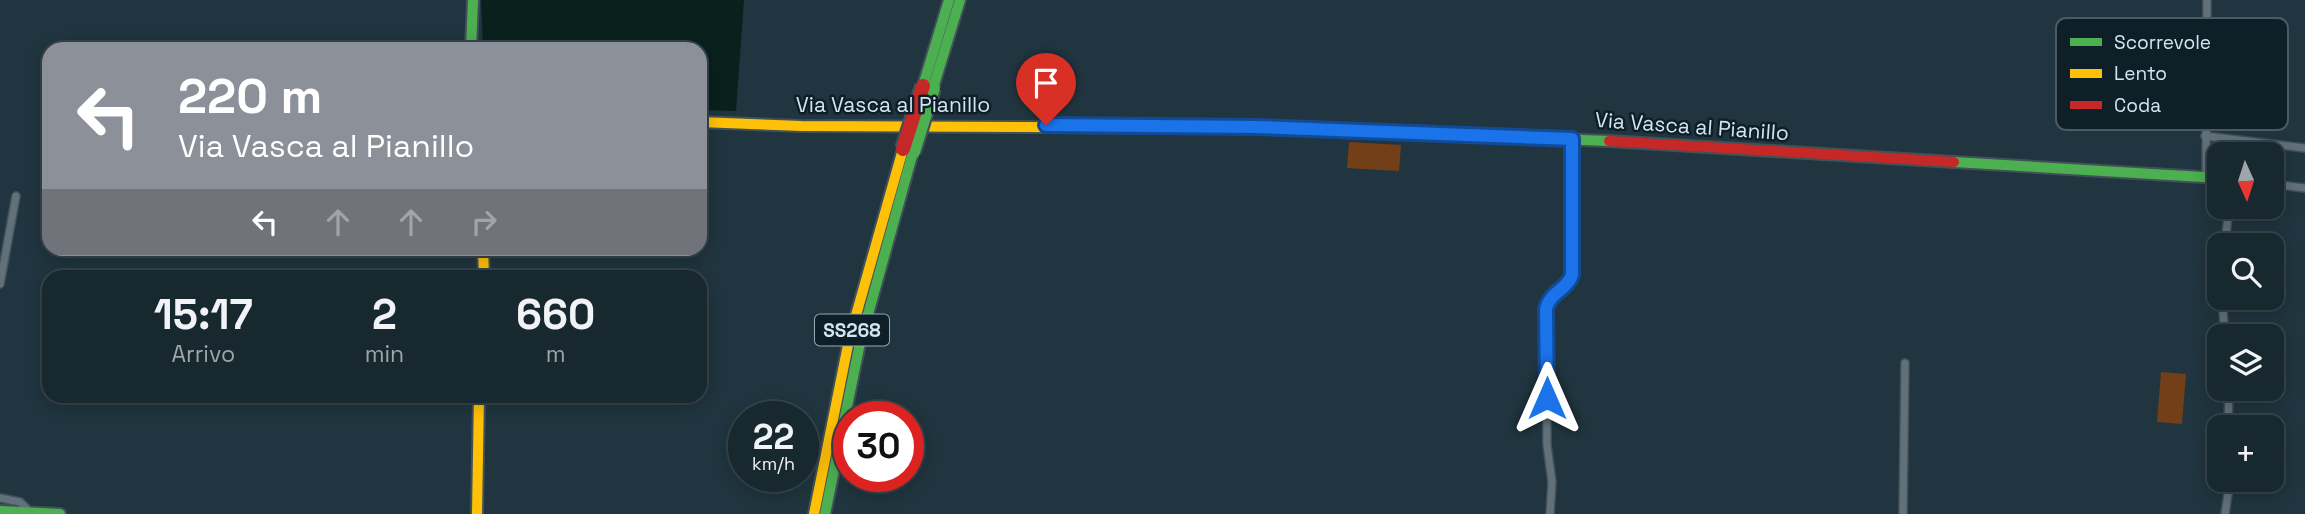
<!DOCTYPE html>
<html lang="it">
<style>
body{margin:0;font-family:"Space Grotesk",sans-serif;background:#25343b;color:#f1f3f6;height:100vh;display:flex;flex-direction:column;font-size:26px;white-space:nowrap}
*{box-sizing:border-box;margin:0}
p{font-size:23px;color:#9fa6aa}
.icon{flex:none;width:38px;height:38px;fill:none;stroke:currentColor;stroke-width:2;stroke-linecap:round;stroke-linejoin:round}
.map{position:relative;flex:1;overflow:hidden}
.details{position:absolute;left:42px;top:270px;width:665px;height:133px;display:flex;flex-direction:column;background:#18282f;border-radius:21px;box-shadow:0 4px 18px #0003,0 0 0 2px #36444b}
.details>*{flex:none}
.top-card{position:absolute;left:42px;top:42px;width:665px;height:214px;border-radius:21px;box-shadow:0 4px 18px #0003,0 0 0 2px #36444b;background:#8c9099;color:#fff;overflow:hidden}
.needle{width:46px;rotate:177deg}
.tools{position:absolute;left:2207px;top:142px;display:grid;gap:14px}
.tools a{display:grid;place-items:center;width:77px;height:77px;border-radius:14px;background:#18282f;box-shadow:0 4px 18px #0003,0 0 0 2px #36444b;font-size:35px}
.speed{position:absolute;left:728px;top:401px;display:flex;gap:14px;font-size:35px;font-weight:700;text-align:center}
.speed>*{display:grid;place-content:center;width:91px;height:91px;border-radius:50%;background:#18282f;box-shadow:0 4px 18px #0003,0 0 0 2px #36444b;line-height:1}
.speed small{font-size:18px;font-weight:400}
.speed .limit{border:10px solid #d22;background:#fff;color:#111}
.pin{position:absolute;display:grid;place-items:center;width:60px;height:60px;color:#fff;margin:-72px -30px;border-radius:50% 50% 50% 0;rotate:-45deg;box-shadow:0 0 7px #0007}
.pin .icon{rotate:45deg}
.me{position:absolute;width:77px;margin:-38px;rotate:0deg;stroke-linejoin:round;filter:drop-shadow(0 0 5px #0008)}
.turn{display:flex;align-items:center;gap:24px;height:147px;padding:0 21px;font-size:32px}
.turn .icon{width:91px;height:91px;stroke-width:2.5}
.turn b{display:block;font-size:49px;line-height:60px}
.lanes{display:flex;align-items:center;height:66px;padding:0 21px;background:#0003;justify-content:center;gap:35px;direction:ltr}
.lanes .off{opacity:.35}
.eta{display:flex;justify-content:space-evenly;align-items:center;height:119px;text-align:center}
.eta b{font-size:42px;font-weight:600;line-height:49px}
.map>svg:first-child{display:block}
.green{fill:#733f19}
.water{fill:#0a201c}
.lines{fill:none;stroke-linecap:round;stroke-linejoin:round}
.street-casing{stroke:#415158;stroke-width:10}
.fast-casing{stroke:#415158;stroke-width:14}
.slow-casing{stroke:#415158;stroke-width:14}
.jam-casing{stroke:#415158;stroke-width:14}
.street{stroke:#61717a;stroke-width:7}
.fast{stroke:#4caf50;stroke-width:10}
.slow{stroke:#ffc107;stroke-width:10}
.jam{stroke:#c62828;stroke-width:10}
.fast-bridge-casing{stroke:#415158;stroke-width:18;stroke-linecap:butt}
.jam-bridge-casing{stroke:#415158;stroke-width:18;stroke-linecap:butt}
.fast-bridge{stroke:#4caf50;stroke-width:14}
.jam-bridge{stroke:#c62828;stroke-width:14}
.route-casing{stroke:#114b97;stroke-width:18}
.route{stroke:#1a73e8;stroke-width:12}
.labels{text-anchor:middle;dominant-baseline:central;stroke-width:5;stroke-linejoin:round;paint-order:stroke}
.shield{fill:#0f1f27;stroke:#97aab4;stroke-width:2}
.shield-label{font-size:19px;font-weight:bold;fill:#d1e6f1}
.street-label{font-size:21px;fill:#d1e6f1;stroke:#0f1f27}
.key{fill:#0f1f27;stroke:#495b64;stroke-width:2}
.key-label{font-size:19px;fill:#d1e6f1}
</style>
<div class="map">
<svg width="2305" height="514" viewBox="0 0 2305 514">
<rect width="100%" height="100%" fill="#20353f"/>
<g class="green">
<polygon points="1349,142 1401,145 1399,171 1347,168"/>
<polygon points="2161,372 2186,374 2182,424 2157,422"/>
</g>
<polygon class="water" points="481,0 744,0 736,111 700,110 700,49 483,49"/>
<g class="lines">
<defs>
<g id="street">
<polyline points="2205,136 2305,148"/>
<polyline points="2206,177 2207,0"/>
<polyline points="2272,184 2305,188"/>
<polyline points="2225,245 2229,206"/>
<polyline points="0,284 16,196"/>
<polyline points="2222,298 2225,336"/>
<polyline points="2228,427 2229,388"/>
<polyline points="0,498 20,502 30,512"/>
<path d="M1550 514 1552 482 1547 445 1546 309C1550 292 1566 290 1572 275V139"/>
<polyline points="1903,514 1905,363"/>
<polyline points="2225,514 2230,480"/>
</g>
<g id="fast">
<polyline points="471,49 473,0"/>
<polyline points="923,86 949,0"/>
<polyline points="933,88 960,0"/>
<polyline points="1280,128 1609,141"/>
<polyline points="1954,162 2219,178"/>
<polyline points="0,511 60,514"/>
<polyline points="825,514 860,343 913,152"/>
</g>
<g id="slow">
<polyline points="700,122 801,126 1280,128"/>
<polyline points="483,248 484,276"/>
<polyline points="477,514 479,396"/>
<polyline points="814,514 849,340 903,149"/>
</g>
<polyline id="jam" points="1609,141 1954,162"/>
</defs>
<use href="#street" class="street-casing"/>
<use href="#fast" class="fast-casing"/>
<use href="#slow" class="slow-casing"/>
<use href="#jam" class="jam-casing"/>
<use href="#street" class="street"/>
<use href="#fast" class="fast"/>
<use href="#slow" class="slow"/>
<use href="#jam" class="jam"/>
<defs>
<polyline id="fast-bridge" points="913,152 933,88"/>
<polyline id="jam-bridge" points="903,149 923,86"/>
</defs>
<use href="#fast-bridge" class="fast-bridge-casing"/>
<use href="#jam-bridge" class="jam-bridge-casing"/>
<use href="#fast-bridge" class="fast-bridge"/>
<use href="#jam-bridge" class="jam-bridge"/>
</g>
<g class="lines">
<defs>
<path id="route" d="M1046 125 1257 127 1572 139V275C1567 290 1550 292 1546 309L1547 398"/>
</defs>
<use href="#route" class="route-casing"/>
<use href="#route" class="route"/>
</g>
<g class="labels">
<rect class="shield" x="815" y="314.5" width="74" height="31" rx="5"/>
<g class="shield-label">
<text x="852" y="330">SS268</text>
</g>
<g class="street-label">
<text x="893" y="104">Via Vasca al Pianillo</text>
<text transform="translate(1692 126) rotate(4)">Via Vasca al Pianillo</text>
</g>
</g>
<rect x="2056" y="18" width="232" height="112" rx="10" class="key"/>
<rect x="2070" y="38" width="32" height="8" fill="#4caf50"/>
<rect x="2070" y="69" width="32" height="9" fill="#ffc107"/>
<rect x="2070" y="101" width="32" height="8" fill="#c62828"/>
<g class="key-label">
<text x="2114" y="49">Scorrevole</text>
<text x="2114" y="80">Lento</text>
<text x="2114" y="112">Coda</text>
</g>
</svg>
<div class="tools">
<a><svg class="needle" viewBox="-14 -14 28 28"><path d="M0-13l5 13h-10z" fill="#e53935"/><path d="M0 13l5-13h-10z" fill="#9fa6aa"/></svg></a>
<a><svg class="icon" aria-label="search" viewBox="0 0 24 24"><circle cx="10" cy="10" r="6"/><path d="M15 15l6 6"/></svg></a>
<a><svg class="icon" aria-label="layers" viewBox="0 0 24 24"><path d="M12 4l9 5-9 5-9-5zM3 14l9 5 9-5"/></svg></a>
<a>+</a>
</div>
<div class="speed"><div>22<small>km/h</small></div><div class="limit">30</div></div>
<div class="pin" style="left:1046px;top:125px;background:#d93025"><svg class="icon" aria-label="arrive" viewBox="0 0 24 24"><path d="M6 21V4h12l-3 4 3 4H6"/></svg></div>
<svg class="me" style="left:1547px;top:398px" viewBox="-20 -20 40 40"><path d="M0-17L14 15 0 8-14 15z" fill="#1a73e8" stroke="#fff" stroke-width="4"/></svg>
<div class="top-card">
<div class="turn"><svg class="icon" aria-label="left" viewBox="0 0 24 24"><path d="M17 20v-9H6M10 6l-5 5 5 5"/></svg><div><b>220 m</b>Via Vasca al Pianillo</div></div>
<div class="lanes"><svg class="icon" aria-label="left" viewBox="0 0 24 24"><path d="M17 20v-9H6M10 6l-5 5 5 5"/></svg><svg class="icon off" aria-label="ahead" viewBox="0 0 24 24"><path d="M12 20V5M6 11l6-6 6 6"/></svg><svg class="icon off" aria-label="ahead" viewBox="0 0 24 24"><path d="M12 20V5M6 11l6-6 6 6"/></svg><svg class="icon off" aria-label="right" viewBox="0 0 24 24"><path d="M7 20v-9h11M14 6l5 5-5 5"/></svg></div>
</div>
<section class="details">
<div class="eta">
<div><b>15:17</b><p>Arrivo</p></div>
<div><b>2</b><p>min</p></div>
<div><b>660</b><p>m</p></div>
</div>
</section>
</div>
